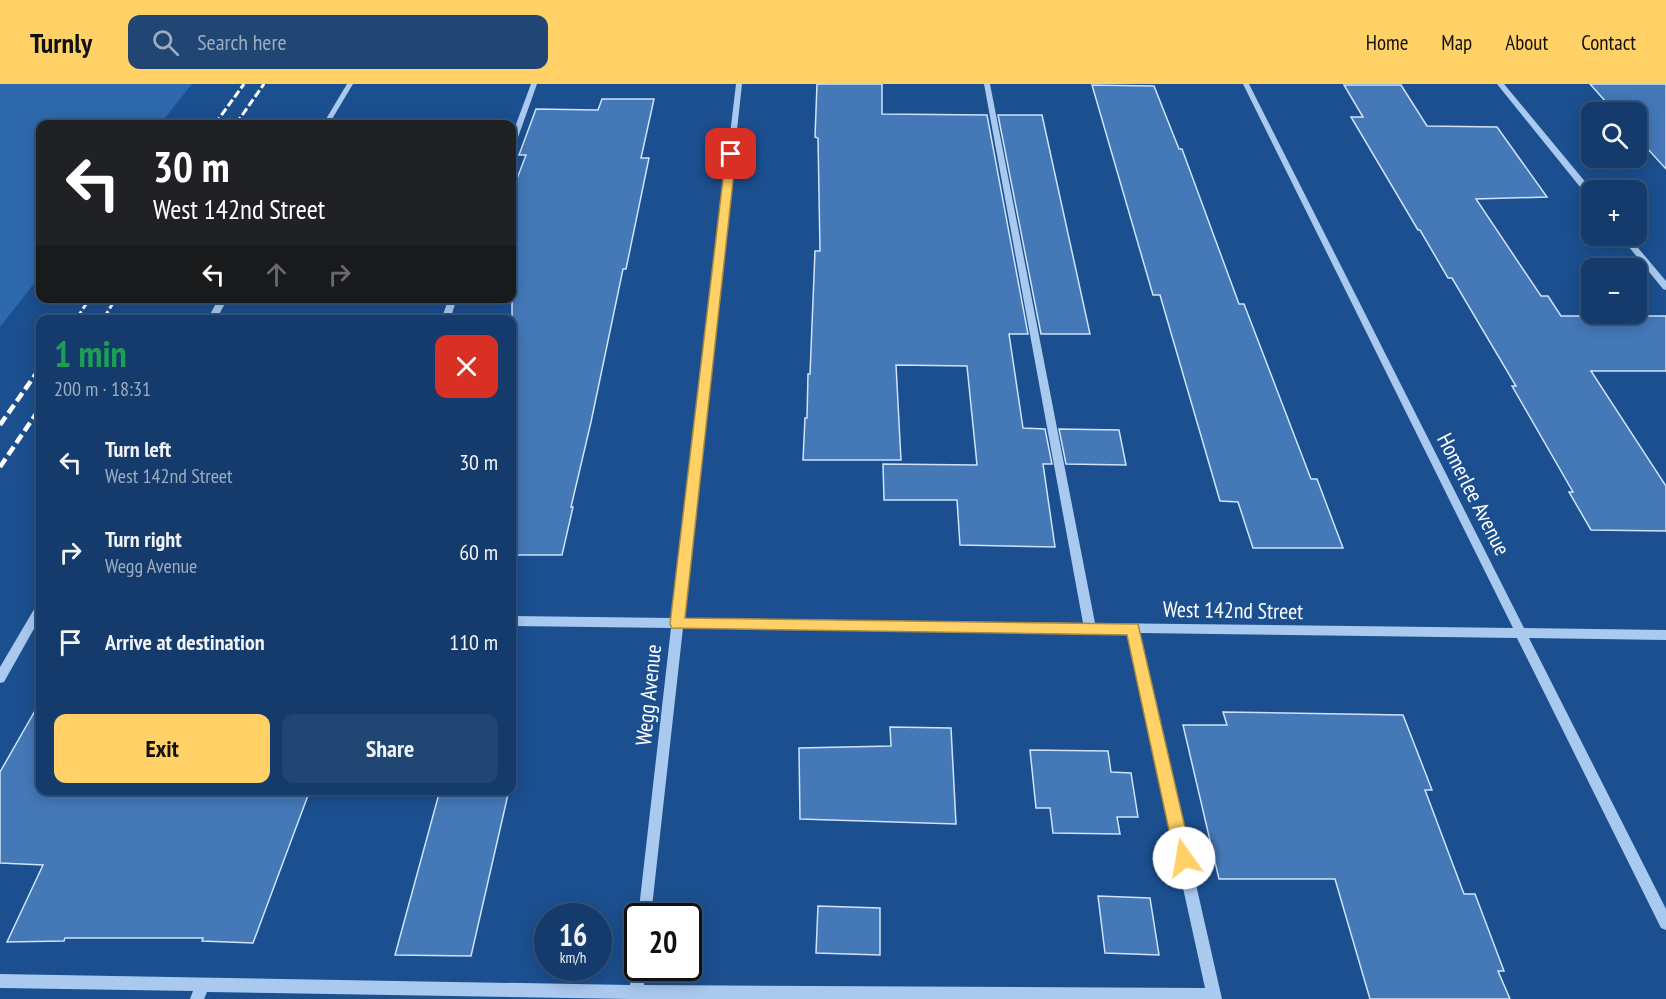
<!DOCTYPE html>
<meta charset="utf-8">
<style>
body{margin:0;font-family:"PT Sans Narrow",sans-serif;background:#214673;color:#f1f3f6;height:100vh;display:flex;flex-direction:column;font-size:22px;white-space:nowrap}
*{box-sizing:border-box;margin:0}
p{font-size:20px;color:#9dadc1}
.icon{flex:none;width:33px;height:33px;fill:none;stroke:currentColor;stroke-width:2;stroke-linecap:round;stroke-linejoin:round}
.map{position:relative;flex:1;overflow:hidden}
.drawer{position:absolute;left:36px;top:231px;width:480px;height:480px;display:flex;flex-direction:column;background:#143b6b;border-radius:12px;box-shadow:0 3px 15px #0003,0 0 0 2px #33557e}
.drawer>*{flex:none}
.top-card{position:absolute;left:36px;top:36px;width:480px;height:183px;border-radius:12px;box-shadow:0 3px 15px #0003,0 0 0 2px #33557e;background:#202124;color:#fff;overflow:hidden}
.controls{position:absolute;left:1581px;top:18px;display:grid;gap:12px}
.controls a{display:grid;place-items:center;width:66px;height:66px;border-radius:12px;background:#143b6b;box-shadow:0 3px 15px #0003,0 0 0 2px #33557e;font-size:30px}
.speed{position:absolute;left:534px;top:819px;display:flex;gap:12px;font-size:30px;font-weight:700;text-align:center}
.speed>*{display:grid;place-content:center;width:78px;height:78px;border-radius:50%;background:#143b6b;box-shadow:0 3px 15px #0003,0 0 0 2px #33557e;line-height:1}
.speed small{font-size:15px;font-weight:400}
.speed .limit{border:3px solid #111;border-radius:9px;background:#fff;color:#111}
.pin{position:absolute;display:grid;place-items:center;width:51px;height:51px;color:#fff;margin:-26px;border-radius:12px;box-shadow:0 3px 9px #0006}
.me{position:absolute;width:66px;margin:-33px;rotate:347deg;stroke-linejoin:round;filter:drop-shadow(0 0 4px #0008)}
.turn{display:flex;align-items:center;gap:21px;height:126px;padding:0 18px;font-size:27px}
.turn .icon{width:78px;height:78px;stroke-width:2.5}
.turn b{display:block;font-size:42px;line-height:51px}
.lanes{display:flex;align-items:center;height:57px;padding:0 18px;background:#0003;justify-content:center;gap:30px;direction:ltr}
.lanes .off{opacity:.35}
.round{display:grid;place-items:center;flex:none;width:63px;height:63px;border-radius:12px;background:#214673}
.overview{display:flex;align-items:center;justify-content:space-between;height:102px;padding:0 18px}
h1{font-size:36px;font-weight:600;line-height:45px;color:#1e9e55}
.button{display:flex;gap:12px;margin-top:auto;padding:12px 18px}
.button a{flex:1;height:69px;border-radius:12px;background:#ffd166;color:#111;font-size:24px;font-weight:600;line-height:69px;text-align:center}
.button a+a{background:#214673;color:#f1f3f6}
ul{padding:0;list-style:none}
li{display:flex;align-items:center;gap:18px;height:90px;padding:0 18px}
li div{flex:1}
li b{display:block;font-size:22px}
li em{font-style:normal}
header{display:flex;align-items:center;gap:36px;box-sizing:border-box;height:84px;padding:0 30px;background:#ffd166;color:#111}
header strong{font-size:28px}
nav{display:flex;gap:33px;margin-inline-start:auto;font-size:21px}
.search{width:420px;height:54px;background:#214673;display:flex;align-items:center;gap:15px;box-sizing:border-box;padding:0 21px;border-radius:12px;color:#9dadc1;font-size:22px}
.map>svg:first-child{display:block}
.green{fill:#2e69ad}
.building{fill:#4478b7;stroke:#cfe3fa;stroke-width:1.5}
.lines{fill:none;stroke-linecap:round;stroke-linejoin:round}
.minor{fill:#a9c9ee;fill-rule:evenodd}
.rail-far1{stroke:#fff;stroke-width:3;stroke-dasharray:8 3;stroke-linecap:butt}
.rail{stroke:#fff;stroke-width:4.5;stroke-dasharray:10 4.5;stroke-linecap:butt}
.route{fill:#ffd166;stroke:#a68842;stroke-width:1.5}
.labels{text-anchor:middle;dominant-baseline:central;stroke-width:4.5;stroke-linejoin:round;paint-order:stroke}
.street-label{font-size:22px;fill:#fff;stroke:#1b4f8f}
</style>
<header>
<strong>Turnly</strong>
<div class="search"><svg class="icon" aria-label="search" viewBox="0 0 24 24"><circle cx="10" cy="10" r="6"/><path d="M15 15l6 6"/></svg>Search here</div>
<nav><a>Home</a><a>Map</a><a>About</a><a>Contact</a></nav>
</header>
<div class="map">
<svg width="1666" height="915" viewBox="0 0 1666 915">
<rect width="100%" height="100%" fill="#1b4f8f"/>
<polygon class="green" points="0,0 192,0 160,40 40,40 40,192 0,243"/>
<g class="building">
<polygon points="817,0 882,0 882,30 987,31 1028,250 1009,250 1023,344 1045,345 1052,380 1043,380 1055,463 960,461 957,416 884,416 883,380 977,381 967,282 896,281 901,376 803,376 805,334 807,334 808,290 810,290 815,167 820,167 818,54 815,53"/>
<polygon points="1590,0 1666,0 1666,85 1636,52 1636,28 1615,28"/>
<polygon points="1092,1 1154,2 1179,65 1182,65 1239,220 1244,220 1311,395 1317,395 1343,464 1253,464 1238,418 1220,417 1160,211 1153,211"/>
<polygon points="1344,1 1401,1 1427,42 1497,43 1547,113 1476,115 1541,212 1548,212 1561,232 1666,232 1666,287 1591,287 1666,402 1666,447 1591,446 1569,408 1573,408 1512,302 1516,302 1452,194 1448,194 1420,146 1418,146 1351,33 1363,33"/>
<polygon points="602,15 654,15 641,74 649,74 626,185 623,185 591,338 571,423 573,423 562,471 512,471 512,108 526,71 519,71 536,25 598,26"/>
<polygon points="998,31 1042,31 1090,250 1041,250"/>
<polygon points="1059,345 1119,346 1126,381 1066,380"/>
<polygon points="40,618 40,706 310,706 253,859 202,857 203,854 65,854 64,857 7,858 43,781 0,779 0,688"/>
<polygon points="1223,628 1403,631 1432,706 1425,706 1464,810 1475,810 1504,887 1498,887 1510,915 1370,915 1335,795 1219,795 1183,641 1227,641"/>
<polygon points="890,643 951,644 956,740 800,735 799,664 891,662"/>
<polygon points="1030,666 1108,667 1111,688 1131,689 1138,733 1117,733 1120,750 1053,749 1050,724 1036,724"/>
<polygon points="440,706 509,706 471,872 395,871"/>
<polygon points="1098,812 1150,814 1159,871 1105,869"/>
<polygon points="818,822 880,824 880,871 816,869"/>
</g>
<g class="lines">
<g class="minor">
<polygon points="347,0 353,0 329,40 323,40"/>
<polygon points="531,0 537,0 516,59 512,61 512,51"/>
<polygon points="736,0 742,0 684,534 1083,539 984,0 990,0 1095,539 1513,544 1243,0 1249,0 1524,544 1666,546 1666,556 1529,554 1666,825 1666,846 1661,844 1517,554 1139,549 1222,915 629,915 207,908 204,915 190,915 193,907 0,904 0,890 630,901 634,879 638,878 638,884 646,884 644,901 1205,904 1127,549 683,544 651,832 638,833 671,544 512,542 512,532 672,534"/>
<polygon points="1497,0 1504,0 1592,106 1592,114 1589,114"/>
<polygon points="1620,152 1628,152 1666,197 1666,206 1663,205"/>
<polygon points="219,214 228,214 216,236 207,236"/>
<polygon points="449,214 457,214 450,236 441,236"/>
<polygon points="40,520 40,534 4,598 0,599 0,583 36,522"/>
</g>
<g class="rail-far1">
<polyline points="215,40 244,0"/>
<polyline points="236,40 264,0"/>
<polyline points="77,234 90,214"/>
<polyline points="104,234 116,214"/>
</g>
<g class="rail">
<polyline points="75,236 78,232"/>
<polyline points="102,236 104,232"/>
<polyline points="0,341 40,284"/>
<polyline points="0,383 40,324"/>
</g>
</g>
<polygon class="route" points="731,67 736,70 685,534 1138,540 1192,774 1190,780 1184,782 1178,780 1175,774 1127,551 672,544 670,540 726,70"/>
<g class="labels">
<g class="street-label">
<text transform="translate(1474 410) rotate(63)">Homerlee Avenue</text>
<text transform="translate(1233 526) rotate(1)">West 142nd Street</text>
<text transform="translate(648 611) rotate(-84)">Wegg Avenue</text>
</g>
</g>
</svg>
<div class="controls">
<a><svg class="icon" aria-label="search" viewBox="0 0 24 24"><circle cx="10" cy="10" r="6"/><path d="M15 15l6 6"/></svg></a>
<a>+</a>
<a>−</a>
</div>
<div class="speed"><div>16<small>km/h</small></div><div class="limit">20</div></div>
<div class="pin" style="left:731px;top:70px;background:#d93025"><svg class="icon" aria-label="arrive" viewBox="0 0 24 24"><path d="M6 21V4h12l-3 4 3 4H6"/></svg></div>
<svg class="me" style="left:1184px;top:774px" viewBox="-20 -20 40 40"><circle r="19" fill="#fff"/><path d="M0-13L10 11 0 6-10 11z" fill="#ffd166"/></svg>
<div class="top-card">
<div class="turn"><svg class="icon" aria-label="left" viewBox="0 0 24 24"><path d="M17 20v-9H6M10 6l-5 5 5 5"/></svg><div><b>30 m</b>West 142nd Street</div></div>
<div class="lanes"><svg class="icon" aria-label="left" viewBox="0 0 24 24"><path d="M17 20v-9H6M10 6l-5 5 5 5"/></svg><svg class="icon off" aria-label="ahead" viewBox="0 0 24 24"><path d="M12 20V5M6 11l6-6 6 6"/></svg><svg class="icon off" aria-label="right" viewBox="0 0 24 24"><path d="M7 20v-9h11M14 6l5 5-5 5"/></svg></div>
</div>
<section class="drawer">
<div class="overview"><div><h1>1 min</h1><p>200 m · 18:31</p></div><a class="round" style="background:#d93025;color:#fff"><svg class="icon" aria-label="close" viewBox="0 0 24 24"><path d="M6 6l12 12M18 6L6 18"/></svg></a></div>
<ul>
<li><svg class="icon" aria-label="left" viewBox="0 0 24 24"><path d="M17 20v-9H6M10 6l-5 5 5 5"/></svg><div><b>Turn left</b><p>West 142nd Street</p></div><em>30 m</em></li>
<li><svg class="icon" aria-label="right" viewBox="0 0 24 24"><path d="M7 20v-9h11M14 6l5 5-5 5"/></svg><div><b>Turn right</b><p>Wegg Avenue</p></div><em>60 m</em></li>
<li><svg class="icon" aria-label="arrive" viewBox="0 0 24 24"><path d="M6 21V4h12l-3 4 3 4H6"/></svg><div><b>Arrive at destination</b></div><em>110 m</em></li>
</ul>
<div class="button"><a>Exit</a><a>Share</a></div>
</section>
</div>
